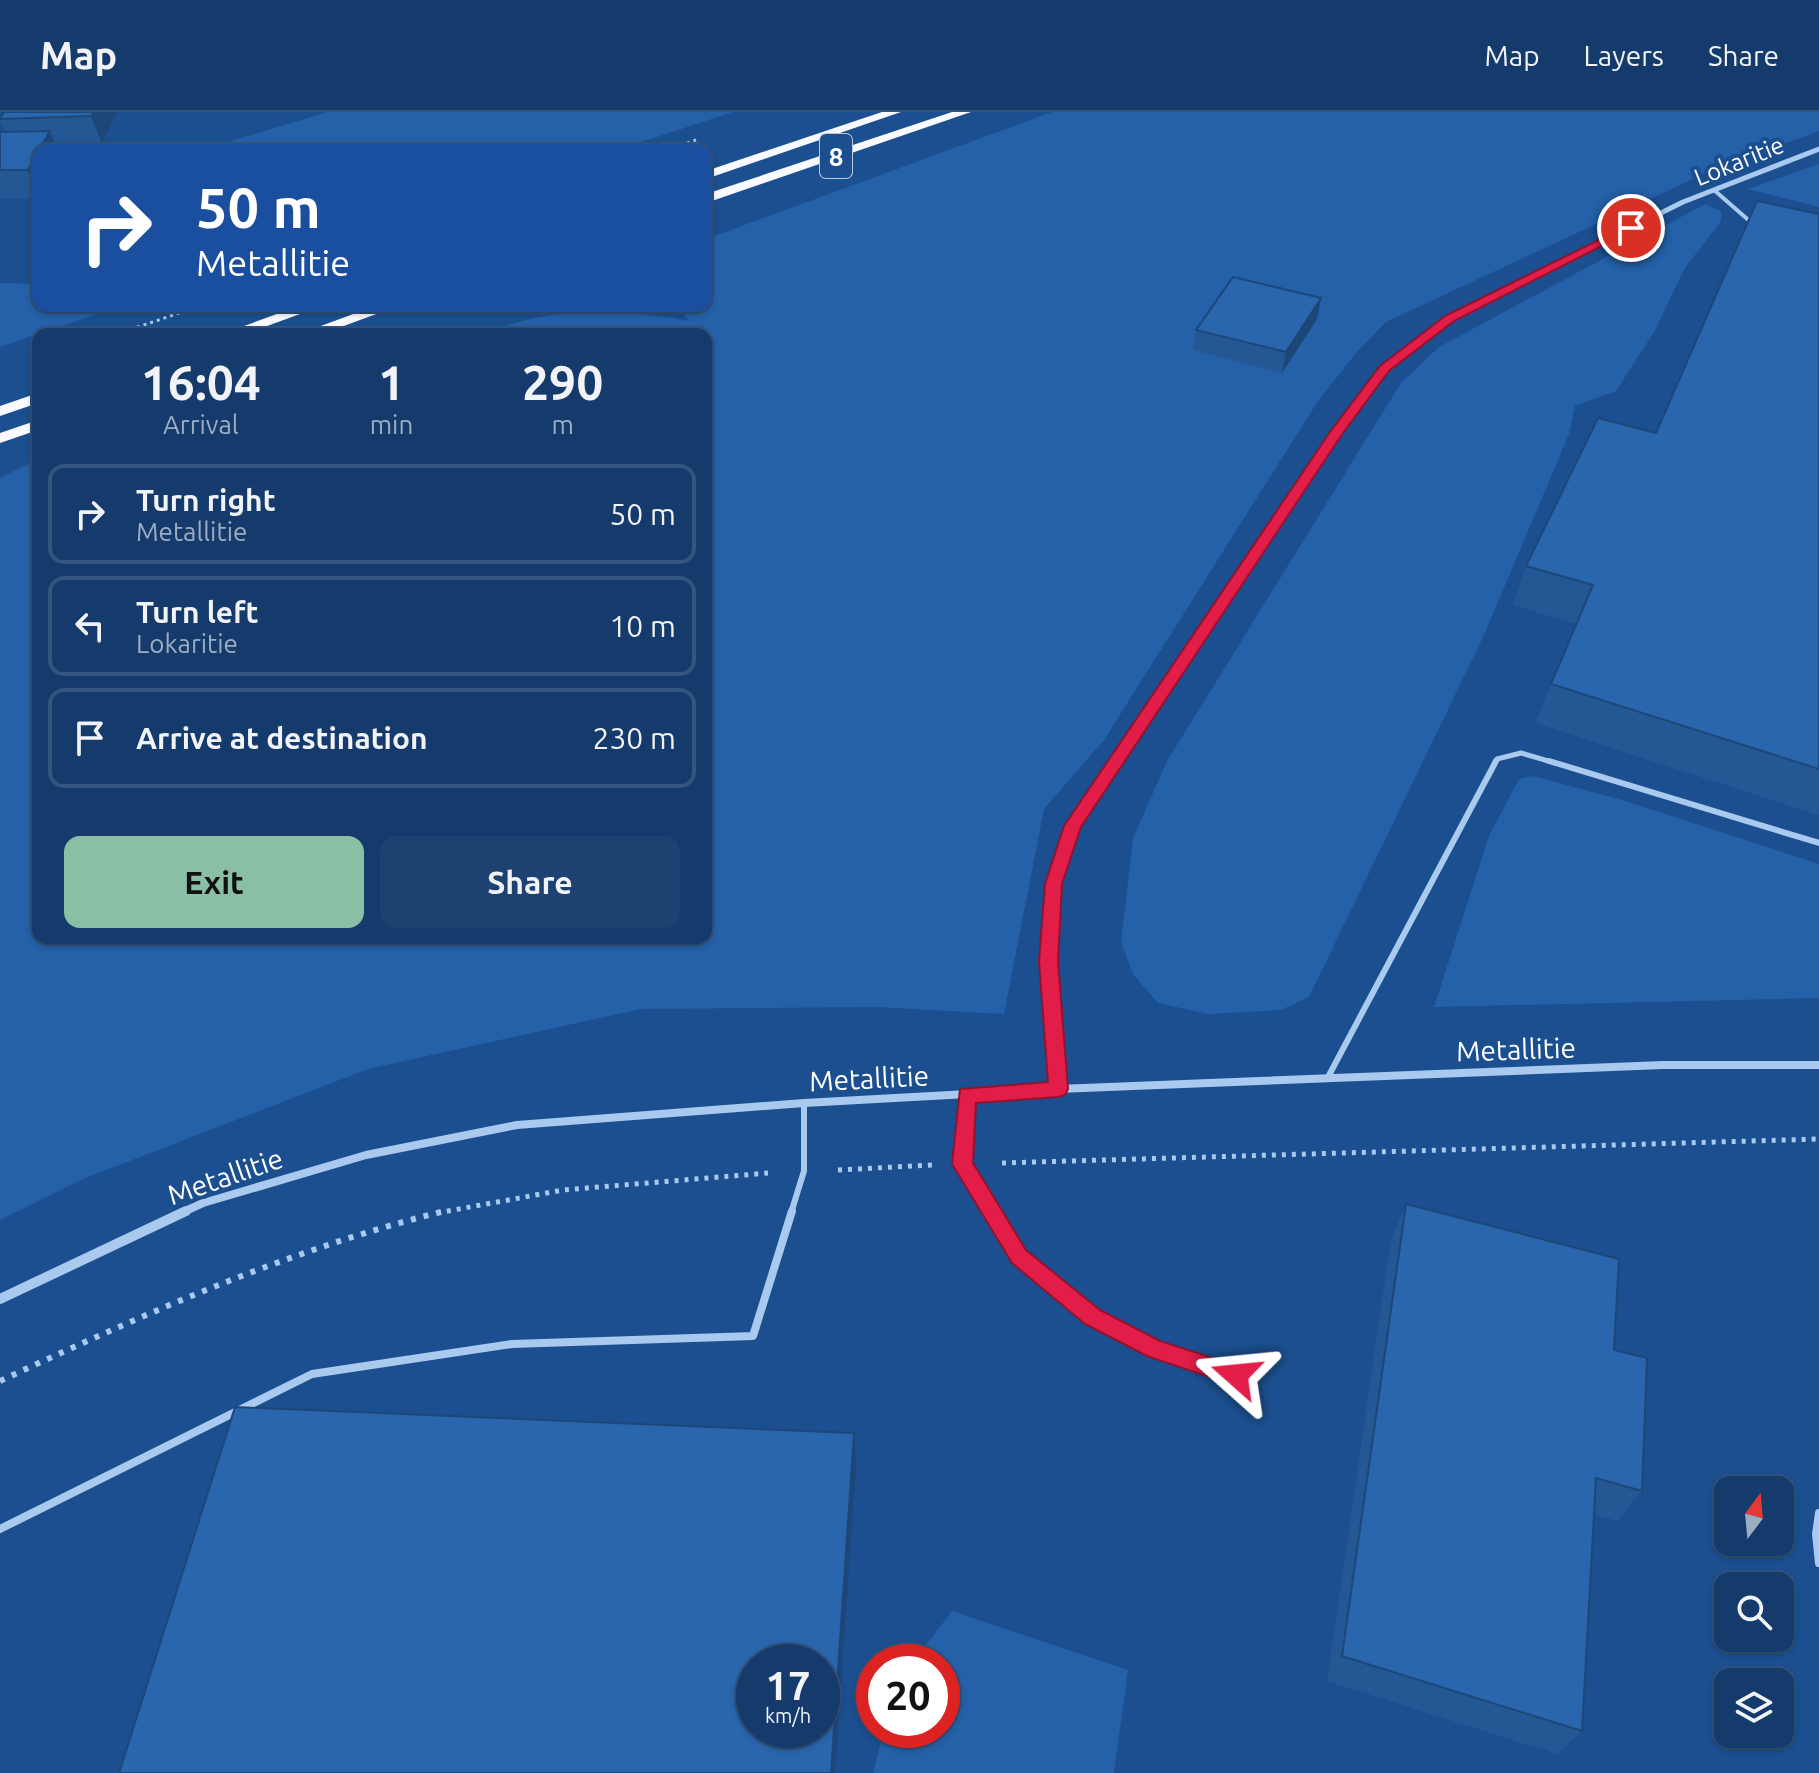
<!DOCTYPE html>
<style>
body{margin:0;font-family:Ubuntu,sans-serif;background:#1d4271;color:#f1f3f6;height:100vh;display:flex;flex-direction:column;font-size:30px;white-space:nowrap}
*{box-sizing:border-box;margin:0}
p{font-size:26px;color:#9dadc1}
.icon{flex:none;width:44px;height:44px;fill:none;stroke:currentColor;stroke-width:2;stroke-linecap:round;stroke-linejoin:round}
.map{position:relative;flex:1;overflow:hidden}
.sheet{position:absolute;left:32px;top:216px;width:680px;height:616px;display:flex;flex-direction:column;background:#143b6b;border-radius:16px;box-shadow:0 2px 6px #0004,0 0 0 2px #33557e}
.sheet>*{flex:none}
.banner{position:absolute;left:32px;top:32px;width:680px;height:168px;border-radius:16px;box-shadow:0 2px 6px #0004,0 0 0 2px #33557e;background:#1a4fa0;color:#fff;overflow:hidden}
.needle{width:52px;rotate:16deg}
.fabs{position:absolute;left:1714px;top:1364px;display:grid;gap:16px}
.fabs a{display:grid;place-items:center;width:80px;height:80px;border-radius:16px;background:#143b6b;box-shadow:0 2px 6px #0004,0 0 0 2px #33557e;font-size:40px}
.speed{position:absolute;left:736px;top:1532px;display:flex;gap:16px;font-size:40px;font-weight:700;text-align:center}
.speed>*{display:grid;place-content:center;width:104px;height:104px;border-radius:50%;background:#143b6b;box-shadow:0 2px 6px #0004,0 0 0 2px #33557e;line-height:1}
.speed small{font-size:20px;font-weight:400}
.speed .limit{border:12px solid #d22;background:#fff;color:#111}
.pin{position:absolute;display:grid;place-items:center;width:68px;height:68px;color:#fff;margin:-34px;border:4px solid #fff;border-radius:50%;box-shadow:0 2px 8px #0007}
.me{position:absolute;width:88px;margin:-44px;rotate:288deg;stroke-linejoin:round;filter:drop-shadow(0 0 6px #0008)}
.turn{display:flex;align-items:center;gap:28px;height:168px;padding:0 32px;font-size:36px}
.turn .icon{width:104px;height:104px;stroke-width:2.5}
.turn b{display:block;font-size:56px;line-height:68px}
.eta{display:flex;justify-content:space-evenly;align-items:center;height:136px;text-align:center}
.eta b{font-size:48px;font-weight:700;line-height:56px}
.action{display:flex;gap:16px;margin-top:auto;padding:16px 32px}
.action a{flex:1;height:92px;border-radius:16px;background:#8abfa5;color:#111;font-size:32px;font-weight:700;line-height:92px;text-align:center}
.action a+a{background:#1d4271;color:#f1f3f6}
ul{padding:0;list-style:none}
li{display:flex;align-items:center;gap:24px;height:100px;margin:0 16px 12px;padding:0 16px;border:4px solid #33557e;border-radius:16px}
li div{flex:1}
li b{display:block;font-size:30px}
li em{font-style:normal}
header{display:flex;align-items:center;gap:48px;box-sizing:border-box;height:112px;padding:0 40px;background:#143b6b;border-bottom:2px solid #33557e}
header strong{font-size:38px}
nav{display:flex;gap:44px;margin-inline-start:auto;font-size:28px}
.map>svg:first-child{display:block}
.green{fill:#2461a8}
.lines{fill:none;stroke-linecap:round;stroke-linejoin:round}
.path-far2{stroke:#a9c9ee;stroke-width:3;stroke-dasharray:3 4;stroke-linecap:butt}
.path-far1{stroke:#a9c9ee;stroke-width:5;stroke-dasharray:4 6;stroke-linecap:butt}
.path{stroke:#a9c9ee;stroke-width:6;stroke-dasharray:5 8;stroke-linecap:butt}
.service-far3{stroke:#a9c9ee;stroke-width:4}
.service-far2{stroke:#a9c9ee;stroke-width:5}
.service-far1{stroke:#a9c9ee;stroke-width:6}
.service{stroke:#a9c9ee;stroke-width:8}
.minor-far3{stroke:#a9c9ee;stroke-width:5}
.minor-far2{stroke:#a9c9ee;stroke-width:7}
.minor-far1{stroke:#a9c9ee;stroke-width:8}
.minor{stroke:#a9c9ee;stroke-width:10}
.trunk{fill:#f8faff;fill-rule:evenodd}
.wall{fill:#245895}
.shaded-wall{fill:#1d4779}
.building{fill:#2a66ad;stroke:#1d4779;stroke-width:2;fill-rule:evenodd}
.route{fill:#e11d48;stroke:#92132f;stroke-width:2}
.labels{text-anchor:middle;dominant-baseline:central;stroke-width:8;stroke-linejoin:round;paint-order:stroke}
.far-street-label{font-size:24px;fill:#fff;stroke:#1b4f8f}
.shield{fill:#1b4f8f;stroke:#bbcadd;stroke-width:2}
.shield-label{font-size:26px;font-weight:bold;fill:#fff}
.street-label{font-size:28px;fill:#fff;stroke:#1b4f8f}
</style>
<header>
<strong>Map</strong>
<nav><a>Map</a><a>Layers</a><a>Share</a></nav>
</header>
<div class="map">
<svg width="1819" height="1661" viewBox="0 0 1819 1661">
<rect width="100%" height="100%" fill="#1b4f8f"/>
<g class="green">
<polygon points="327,0 733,0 617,38 202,38"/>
<path d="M1052 0H1819V19L1708 60 1386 210 1356 241 1318 289 1104 628 1044 697 1004 902 876 895 641 897 368 957 83 1067 0 1108V366L38 347V826H706V222H480C558 194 610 195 690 209L676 194H706V127Z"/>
<polygon points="1819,52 1819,95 1748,77"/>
<polygon points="1705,92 1721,99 1721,109 1685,156 1654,220 1616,279 1575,294 1569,322 1484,523 1309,885 1281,898 1208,902 1158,891 1133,862 1121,830 1133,726 1167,649 1401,271 1439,235"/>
<polygon points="0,171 38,172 38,194 120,194 0,235"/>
<polygon points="1533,664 1622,688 1819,752 1819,886 1434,895 1489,724 1519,667"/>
<polygon points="952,1499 1128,1558 1114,1661 873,1661 884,1618 942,1618 942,1550 913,1550"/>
</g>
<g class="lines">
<g class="path-far2">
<polyline points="667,38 696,28"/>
<polyline points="117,222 200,194"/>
</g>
<g class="path-far1">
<polyline points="1002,1051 1819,1027"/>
<polyline points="838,1058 932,1053"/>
<polyline points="437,1101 563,1078 768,1061"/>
</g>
<path class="path" d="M0 1269C144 1202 290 1137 445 1099"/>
<polyline class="service-far3" points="1714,78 1753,112"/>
<polyline class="service-far2" points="1495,651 1497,647 1521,641 1555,651"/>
<g class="service-far1">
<polyline points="1549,649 1819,731"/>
<polyline points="1327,967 1496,649"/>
<polyline points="967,983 962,1052 993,1101"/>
<polyline points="791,1101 804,1059 804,991"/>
</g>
<g class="service">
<polyline points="991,1099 1019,1144 1092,1205 1155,1237 1236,1263"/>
<polyline points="1819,1401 1816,1422 1819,1451"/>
<polyline points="0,1417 312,1262 512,1232 753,1224 792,1099"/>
</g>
<polyline class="minor-far3" points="1359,291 1384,256 1449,206 1683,90 1819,37"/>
<polyline class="minor-far2" points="1115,651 1360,289"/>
<g class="minor-far1">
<path d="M1058 977C1052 890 1036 798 1072 716 1083 693 1102 671 1116 649"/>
<polyline points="181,1101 203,1091 366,1043 517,1013 804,991 1058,977 1663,953 1819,953"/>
</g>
<polyline class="minor" points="0,1187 186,1099"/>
<g class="trunk">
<polygon points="882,0 901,0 706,67 706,59"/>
<polygon points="952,0 971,0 706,91 706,82"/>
<polygon points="299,194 322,194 245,222 222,222"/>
<polygon points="375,194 398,194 322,222 299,222"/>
<polygon points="38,281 38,291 0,304 0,294"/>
<polygon points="38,308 38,318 0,331 0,321"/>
</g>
</g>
<g class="wall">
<polygon points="4,0 117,0 102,32 56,34 38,38 38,86 0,87 0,20 5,20 0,8"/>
<polygon points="1819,102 1819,702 1818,703 1535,611 1551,572 1576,512 1513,493 1526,454 1656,321"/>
<polygon points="1321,186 1317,207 1282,261 1193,238 1196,218"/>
<polygon points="1406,1092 1614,1238 1642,1379 1617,1409 1594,1402 1582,1619 1557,1642 1327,1569 1391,1127"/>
</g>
<g class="shaded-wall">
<polygon points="94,0 117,0 102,32 91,4"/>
<polygon points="50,19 58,38 39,38"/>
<polygon points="38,40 38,82 28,58"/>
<polygon points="1321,186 1317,207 1282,261 1286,240"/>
<polygon points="854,1321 856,1352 835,1661 831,1661"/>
</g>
<g class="building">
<polygon points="4,0 94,0 91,4 0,7"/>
<polygon points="50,19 39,38 38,38 38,40 28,58 0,58 0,20"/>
<polygon points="1757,89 1819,102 1819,657 1551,572 1593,473 1526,454 1598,306 1656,321"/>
<polygon points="1233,165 1321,186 1286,240 1196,218"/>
<polygon points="1406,1092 1619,1147 1614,1238 1647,1246 1642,1379 1596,1366 1582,1619 1342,1544"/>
<path d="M235 1295 854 1321 831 1661H119ZM754 1550H822V1618H754Z"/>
</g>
<polygon class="route" points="1627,114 1637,116 1454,209 1389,259 1343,321 1081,715 1062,772 1058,849 1068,977 1065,983 1058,985 976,991 973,1051 1026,1138 1100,1198 1160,1229 1244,1256 1247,1263 1244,1270 1236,1274 1147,1244 1085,1212 1012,1151 952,1052 960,977 1048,970 1039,849 1045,772 1064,714 1330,320 1380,254 1445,204"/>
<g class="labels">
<g class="far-street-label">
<text transform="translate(1739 49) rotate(-22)">Lokaritie</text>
</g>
<rect class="shield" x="820" y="22" width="32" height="44" rx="6"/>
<g class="shield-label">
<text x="836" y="44">8</text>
</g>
<g class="street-label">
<text transform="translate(1516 937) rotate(-2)">Metallitie</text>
<text transform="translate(869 966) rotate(-3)">Metallitie</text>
<text transform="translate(225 1064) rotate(-19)">Metallitie</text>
</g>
</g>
</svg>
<div class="fabs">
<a><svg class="needle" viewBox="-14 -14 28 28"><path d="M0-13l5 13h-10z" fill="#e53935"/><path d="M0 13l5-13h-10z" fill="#9dadc1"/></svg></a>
<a><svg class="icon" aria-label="search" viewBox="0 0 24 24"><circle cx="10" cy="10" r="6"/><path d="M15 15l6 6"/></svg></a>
<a><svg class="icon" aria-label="layers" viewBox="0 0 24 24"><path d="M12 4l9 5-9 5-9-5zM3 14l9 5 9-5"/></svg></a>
</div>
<div class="speed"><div>17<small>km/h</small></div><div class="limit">20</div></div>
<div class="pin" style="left:1631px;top:116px;background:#d93025"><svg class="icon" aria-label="arrive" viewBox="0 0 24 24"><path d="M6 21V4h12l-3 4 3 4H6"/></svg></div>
<svg class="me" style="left:1236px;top:1263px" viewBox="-20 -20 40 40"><path d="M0-17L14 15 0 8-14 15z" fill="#e11d48" stroke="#fff" stroke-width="4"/></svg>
<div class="banner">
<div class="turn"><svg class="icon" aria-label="right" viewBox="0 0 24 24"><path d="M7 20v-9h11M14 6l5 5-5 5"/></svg><div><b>50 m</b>Metallitie</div></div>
</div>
<section class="sheet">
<div class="eta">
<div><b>16:04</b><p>Arrival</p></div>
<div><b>1</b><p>min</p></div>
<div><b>290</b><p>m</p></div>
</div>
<ul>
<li><svg class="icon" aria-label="right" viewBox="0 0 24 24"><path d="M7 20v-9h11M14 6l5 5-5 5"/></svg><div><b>Turn right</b><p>Metallitie</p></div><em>50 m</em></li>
<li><svg class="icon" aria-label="left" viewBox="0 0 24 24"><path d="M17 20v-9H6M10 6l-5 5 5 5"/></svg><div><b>Turn left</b><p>Lokaritie</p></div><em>10 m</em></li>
<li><svg class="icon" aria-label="arrive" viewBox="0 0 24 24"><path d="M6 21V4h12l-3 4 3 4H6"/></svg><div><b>Arrive at destination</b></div><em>230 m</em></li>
</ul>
<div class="action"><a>Exit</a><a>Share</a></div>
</section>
</div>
